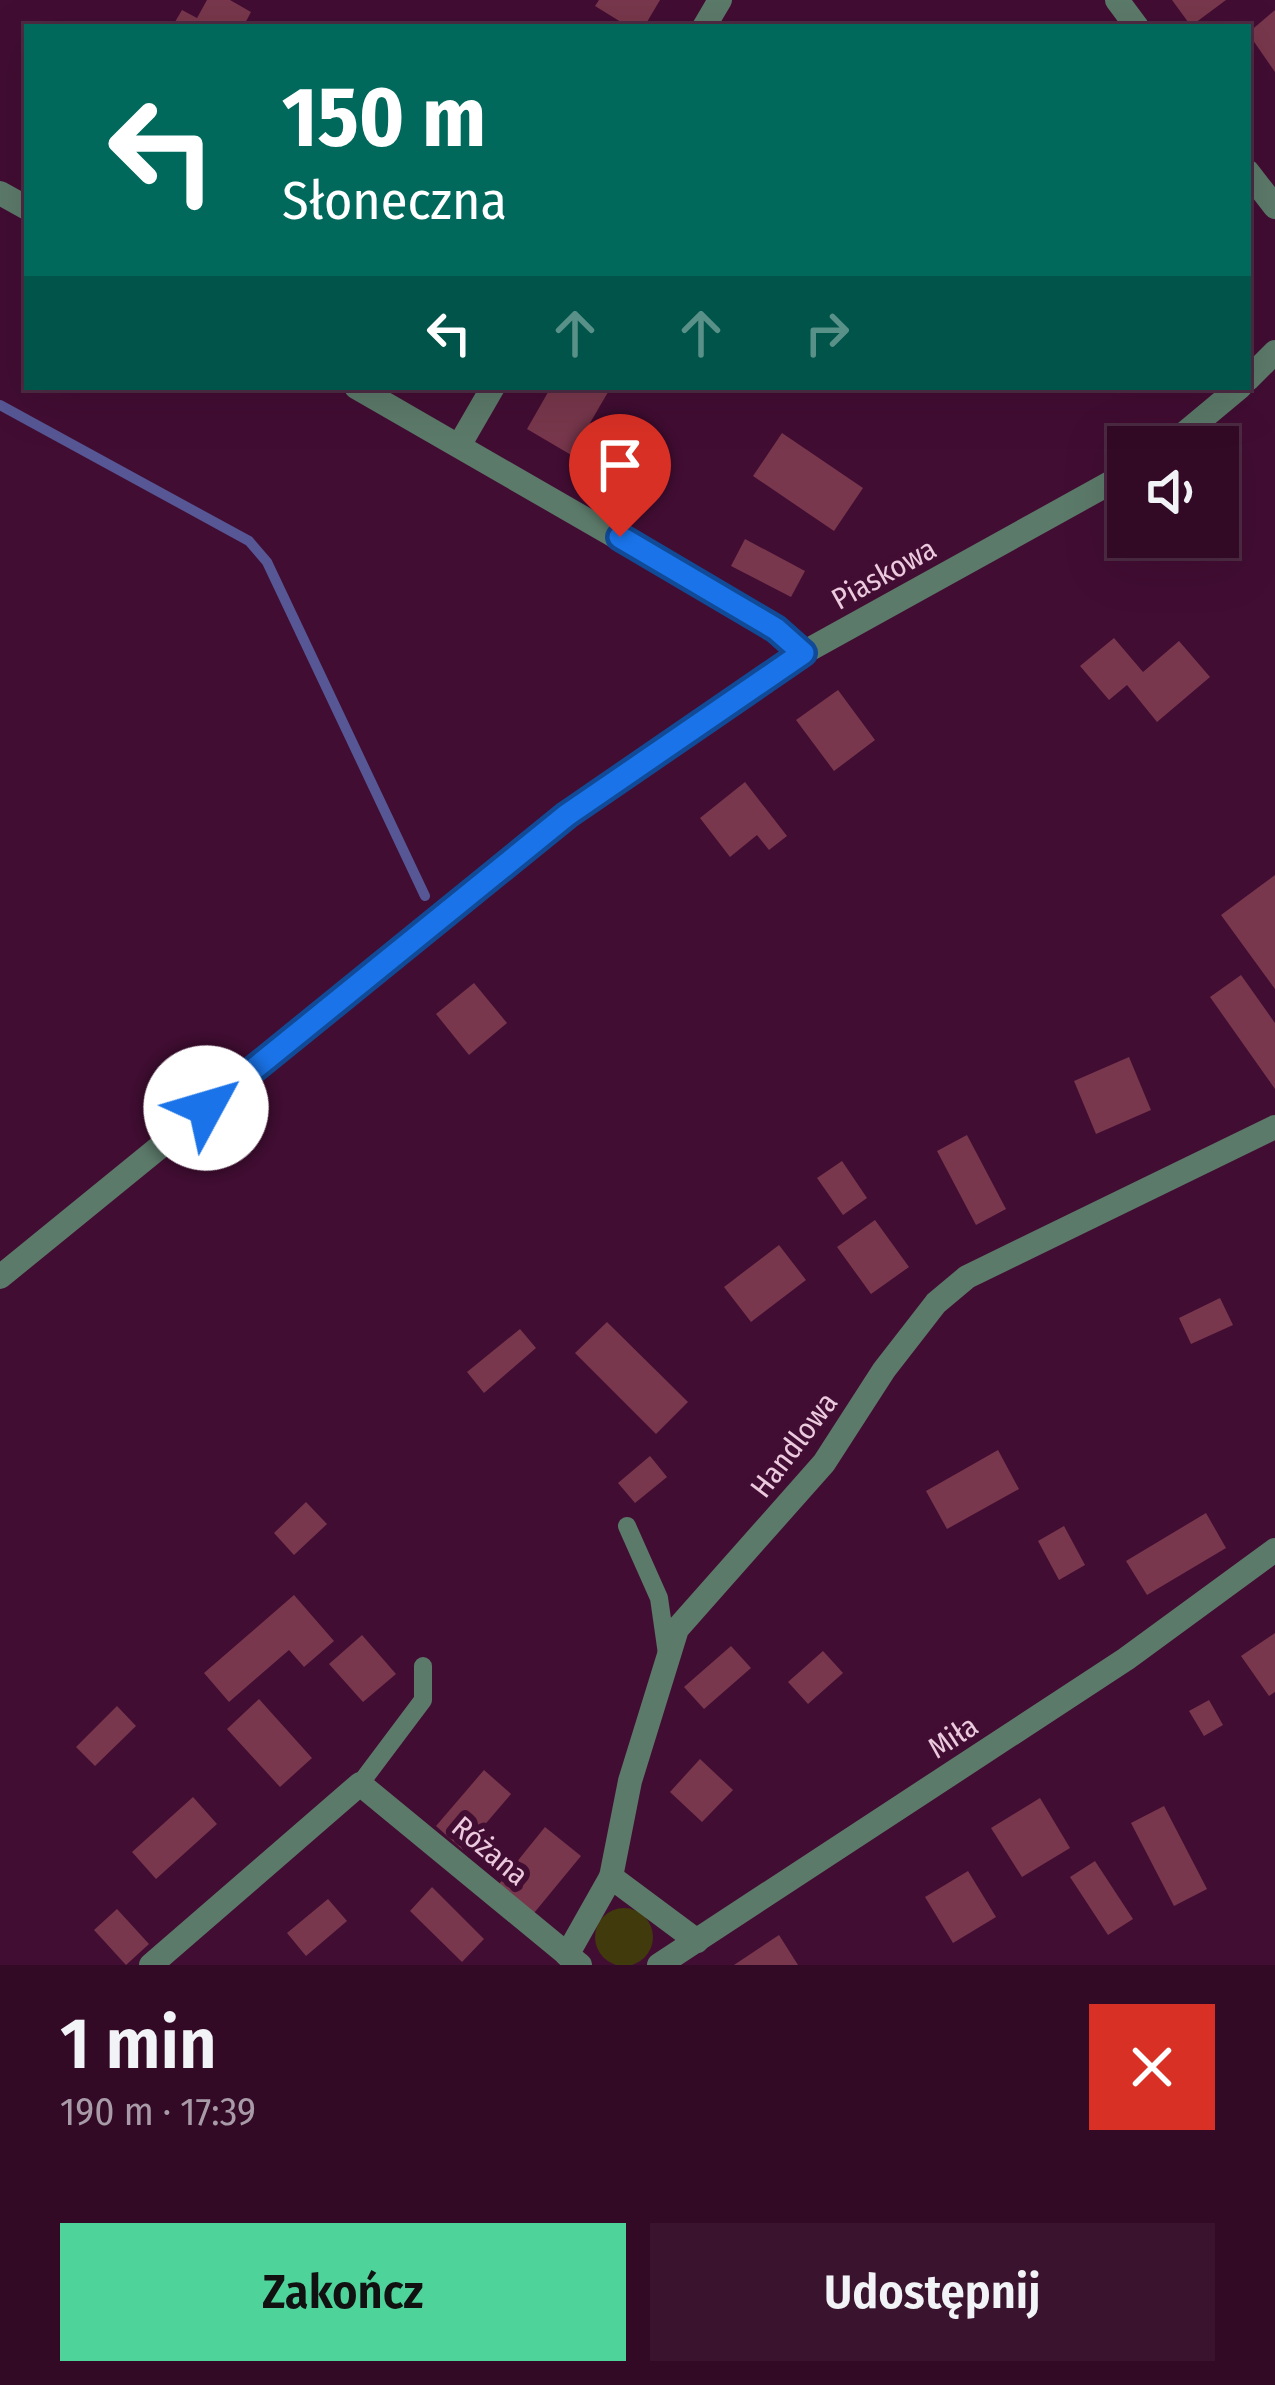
<!DOCTYPE html>
<html lang="pl">
<meta charset="utf-8">
<style>
body{margin:0;font-family:"Fira Sans Condensed",sans-serif;background:#3a132e;color:#f1f3f6;height:100vh;display:flex;flex-direction:column;font-size:45px;white-space:nowrap}
*{box-sizing:border-box;margin:0}
p{font-size:39px;color:#a89aa7}
.icon{flex:none;width:66px;height:66px;fill:none;stroke:currentColor;stroke-width:2;stroke-linecap:round;stroke-linejoin:round}
.map{position:relative;height:1965px;overflow:hidden}
.details{display:flex;flex-direction:column;background:#320a26;flex:1}
.details>*{flex:none}
.guide{position:absolute;left:24px;top:24px;width:1227px;height:366px;border-radius:0px;box-shadow:0 12px 48px #0002,0 0 0 3px #4d2b43;background:#00695c;color:#fff;overflow:hidden}
.controls{position:absolute;left:1107px;top:426px;display:grid;gap:24px}
.controls a{display:grid;place-items:center;width:132px;height:132px;border-radius:0px;background:#320a26;box-shadow:0 12px 48px #0002,0 0 0 3px #4d2b43;font-size:60px}
.pin{position:absolute;display:grid;place-items:center;width:102px;height:102px;color:#fff;margin:-123px -51px;border-radius:50% 50% 50% 0;rotate:-45deg;box-shadow:0 0 12px #0007}
.pin .icon{rotate:45deg}
.me{position:absolute;width:132px;margin:-66px;rotate:51deg;stroke-linejoin:round;filter:drop-shadow(0 0 9px #0008)}
.turn{display:flex;align-items:center;gap:42px;height:252px;padding:0 60px;font-size:54px}
.turn .icon{width:156px;height:156px;stroke-width:2.5}
.turn b{display:block;font-size:84px;line-height:102px}
.lanes{display:flex;align-items:center;height:114px;padding:0 60px;background:#0003;justify-content:center;gap:60px;direction:ltr}
.lanes .off{opacity:.35}
.round{display:grid;place-items:center;flex:none;width:126px;height:126px;border-radius:0px;background:#3a132e}
.overview{display:flex;align-items:center;justify-content:space-between;height:204px;padding:0 60px}
h1{font-size:72px;font-weight:600;line-height:90px}
.action{display:flex;gap:24px;margin-top:auto;padding:24px 60px}
.action a{flex:1;height:138px;border-radius:0px;background:#4ed39a;color:#111;font-size:48px;font-weight:600;line-height:138px;text-align:center}
.action a+a{background:#3a132e;color:#f1f3f6}
.map>svg:first-child{display:block}
.green{fill:#403a0c}
.lines{fill:none;stroke-linecap:round;stroke-linejoin:round}
.stream{stroke:#565794;stroke-width:10}
.building{fill:#78374c}
.service{stroke:#5c7a6a;stroke-width:18}
.minor{stroke:#5c7a6a;stroke-width:24}
.tertiary{stroke:#5c7a6a;stroke-width:24}
.route-casing{stroke:#114b97;stroke-width:30}
.route{stroke:#1a73e8;stroke-width:21}
.labels{text-anchor:middle;dominant-baseline:central;stroke-width:12;stroke-linejoin:round;paint-order:stroke}
.street-label{font-size:30px;fill:#eccade;stroke:#420d33}
</style>
<div class="map">
<svg width="1275" height="1965" viewBox="0 0 1275 1965">
<rect width="100%" height="100%" fill="#420d33"/>
<circle class="green" cx="624" cy="1937" r="29"/>
<g class="lines">
<polyline class="stream" points="0,405 249,541 267,562 425,896"/>
</g>
<g class="building">
<polygon points="207,0 230,0 251,12 243,27 172,27 182,10 197,18"/>
<polygon points="599,0 660,0 644,27 629,27 595,6"/>
<polygon points="1172,0 1226,0 1191,26"/>
<polygon points="1275,10 1275,72 1248,33"/>
<polygon points="551,387 611,387 590,423 597,427 578,459 527,429"/>
<polygon points="782,433 863,488 834,531 753,476"/>
<polygon points="745,539 805,571 791,597 731,566"/>
<polygon points="1114,638 1143,672 1179,641 1210,677 1157,722 1127,685 1109,700 1080,666"/>
<polygon points="838,690 875,740 834,771 796,720"/>
<polygon points="745,782 787,836 769,850 757,835 730,857 700,818"/>
<polygon points="1275,875 1275,989 1221,915"/>
<polygon points="1241,975 1275,1023 1275,1089 1210,997"/>
<polygon points="474,983 507,1023 469,1055 436,1014"/>
<polygon points="1129,1057 1151,1110 1096,1134 1074,1081"/>
<polygon points="967,1135 1006,1209 976,1225 937,1151"/>
<polygon points="842,1161 867,1198 843,1215 817,1178"/>
<polygon points="875,1220 909,1267 871,1294 837,1247"/>
<polygon points="779,1245 806,1280 751,1322 724,1287"/>
<polygon points="1220,1298 1233,1325 1191,1344 1179,1318"/>
<polygon points="607,1322 688,1402 656,1434 575,1353"/>
<polygon points="520,1329 536,1348 484,1393 467,1372"/>
<polygon points="998,1450 1019,1489 947,1529 926,1491"/>
<polygon points="650,1456 667,1477 635,1503 618,1483"/>
<polygon points="306,1502 327,1524 294,1555 274,1533"/>
<polygon points="1206,1513 1226,1548 1147,1595 1126,1561"/>
<polygon points="1064,1526 1085,1565 1059,1580 1038,1541"/>
<polygon points="294,1595 334,1641 304,1667 289,1650 229,1702 204,1673"/>
<polygon points="1275,1633 1275,1692 1269,1696 1241,1656"/>
<polygon points="362,1635 396,1674 363,1702 329,1664"/>
<polygon points="731,1646 751,1668 704,1709 684,1687"/>
<polygon points="823,1651 843,1673 808,1704 788,1682"/>
<polygon points="259,1699 312,1758 280,1787 227,1729"/>
<polygon points="1209,1700 1223,1725 1204,1736 1189,1711"/>
<polygon points="117,1706 136,1726 95,1766 76,1747"/>
<polygon points="700,1759 733,1790 702,1822 670,1792"/>
<polygon points="484,1770 511,1794 463,1850 436,1826"/>
<polygon points="193,1797 217,1824 156,1879 132,1852"/>
<polygon points="1040,1798 1070,1848 1022,1877 991,1828"/>
<polygon points="1164,1806 1207,1889 1174,1906 1131,1823"/>
<polygon points="545,1827 581,1856 534,1913 499,1884"/>
<polygon points="1095,1861 1133,1919 1108,1935 1070,1877"/>
<polygon points="968,1871 996,1917 953,1943 925,1897"/>
<polygon points="432,1887 484,1939 462,1962 410,1911"/>
<polygon points="328,1899 347,1921 306,1956 287,1933"/>
<polygon points="117,1909 149,1944 126,1965 94,1930"/>
<polygon points="779,1935 798,1965 734,1965"/>
</g>
<g class="lines">
<g class="service">
<polyline points="627,1526 659,1598 667,1654"/>
<polyline points="360,1784 423,1700 423,1666"/>
</g>
<g class="minor">
<polyline points="704,27 720,0"/>
<polyline points="0,193 27,208"/>
<polyline points="1248,379 1275,352"/>
<polyline points="356,387 776,629 803,653"/>
<polyline points="460,444 493,387"/>
<polyline points="1168,447 1240,387"/>
<polyline points="0,1277 567,815 803,653 1128,473"/>
<polyline points="697,1941 611,1877 630,1781 677,1629 824,1463 884,1370 936,1303 967,1277 1275,1127"/>
<polyline points="567,1955 611,1877"/>
<polyline points="151,1965 360,1784 580,1965"/>
<polyline points="659,1965 1126,1659 1275,1550"/>
</g>
<g class="tertiary">
<polyline points="1117,0 1137,27"/>
<polyline points="1248,172 1275,207"/>
</g>
</g>
<g class="lines">
<defs>
<polyline id="route" points="206,1108 567,815 803,653 776,629 620,537"/>
</defs>
<use href="#route" class="route-casing"/>
<use href="#route" class="route"/>
</g>
<g class="labels">
<g class="street-label">
<text transform="translate(884 574) rotate(-29)">Piaskowa</text>
<text transform="translate(794 1445) rotate(-53)">Handlowa</text>
<text transform="translate(953 1737) rotate(-33)">Miła</text>
<text transform="translate(490 1851) rotate(40)">Różana</text>
</g>
</g>
</svg>
<div class="controls">
<a><svg class="icon" aria-label="sound" viewBox="0 0 24 24"><path d="M4 9h4l5-4v14l-5-4H4zM17 9q2 3 0 6"/></svg></a>
</div>
<div class="pin" style="left:620px;top:537px;background:#d93025"><svg class="icon" aria-label="arrive" viewBox="0 0 24 24"><path d="M6 21V4h12l-3 4 3 4H6"/></svg></div>
<svg class="me" style="left:206px;top:1108px" viewBox="-20 -20 40 40"><circle r="19" fill="#fff"/><path d="M0-13L10 11 0 6-10 11z" fill="#1a73e8"/></svg>
<div class="guide">
<div class="turn"><svg class="icon" aria-label="left" viewBox="0 0 24 24"><path d="M17 20v-9H6M10 6l-5 5 5 5"/></svg><div><b>150 m</b>Słoneczna</div></div>
<div class="lanes"><svg class="icon" aria-label="left" viewBox="0 0 24 24"><path d="M17 20v-9H6M10 6l-5 5 5 5"/></svg><svg class="icon off" aria-label="ahead" viewBox="0 0 24 24"><path d="M12 20V5M6 11l6-6 6 6"/></svg><svg class="icon off" aria-label="ahead" viewBox="0 0 24 24"><path d="M12 20V5M6 11l6-6 6 6"/></svg><svg class="icon off" aria-label="right" viewBox="0 0 24 24"><path d="M7 20v-9h11M14 6l5 5-5 5"/></svg></div>
</div>
</div>
<section class="details">
<div class="overview"><div><h1>1 min</h1><p>190 m · 17:39</p></div><a class="round" style="background:#d93025;color:#fff"><svg class="icon" aria-label="close" viewBox="0 0 24 24"><path d="M6 6l12 12M18 6L6 18"/></svg></a></div>
<div class="action"><a>Zakończ</a><a>Udostępnij</a></div>
</section>
